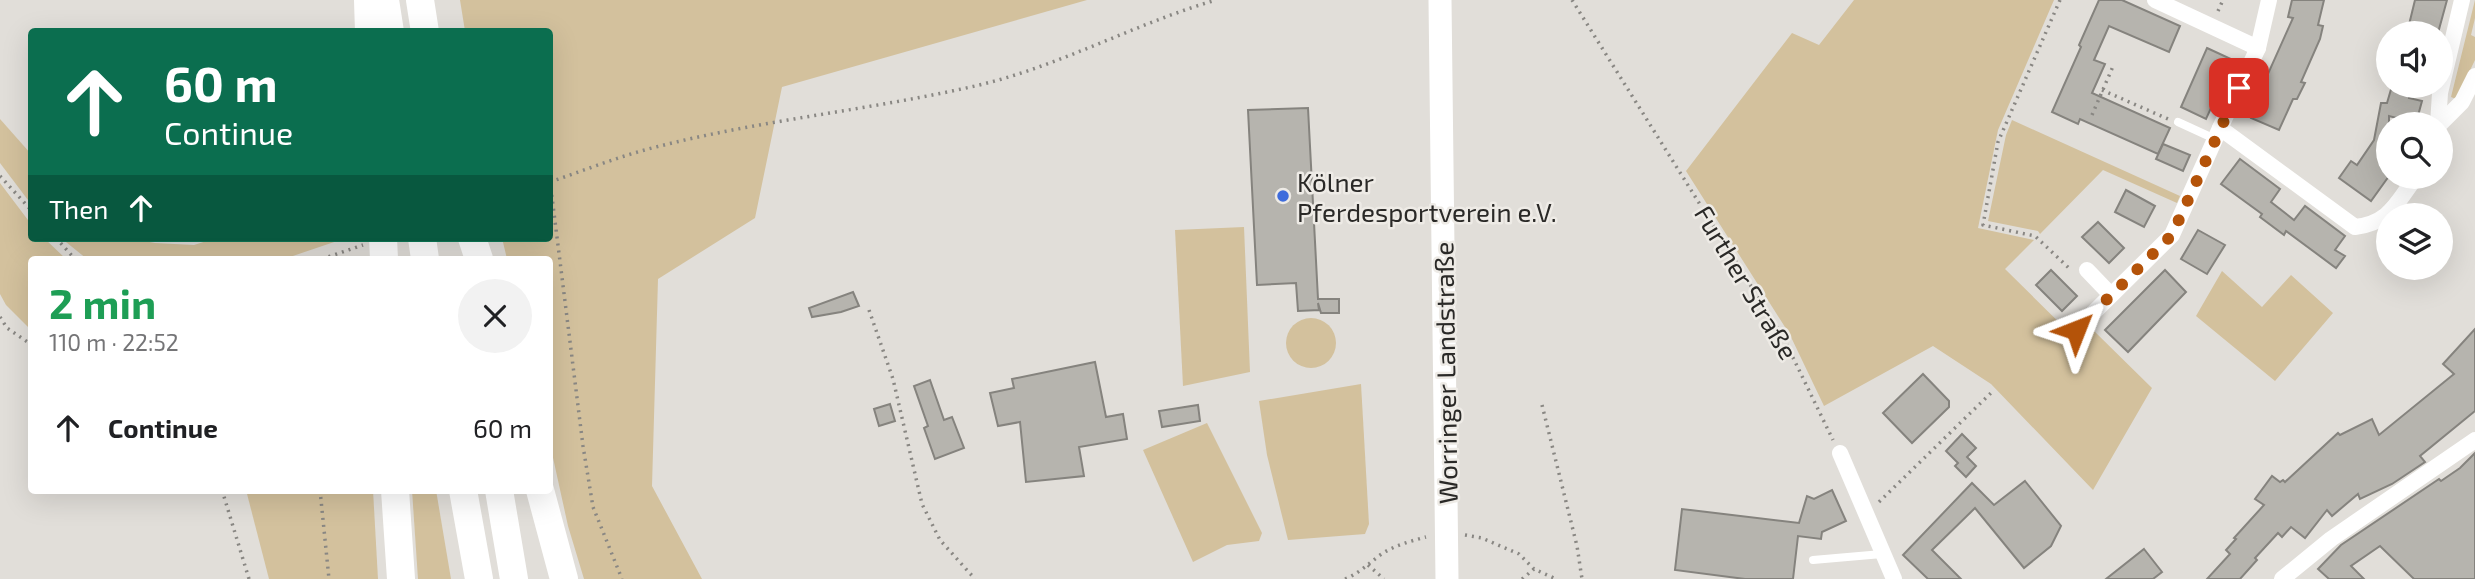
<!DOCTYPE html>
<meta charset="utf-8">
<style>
body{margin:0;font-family:"Exo 2",sans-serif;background:#f2f2f2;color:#202124;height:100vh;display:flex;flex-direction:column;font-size:26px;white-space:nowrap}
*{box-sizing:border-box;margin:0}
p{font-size:23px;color:#757577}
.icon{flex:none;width:38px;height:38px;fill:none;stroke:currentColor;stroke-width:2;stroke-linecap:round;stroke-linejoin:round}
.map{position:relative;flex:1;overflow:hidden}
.sheet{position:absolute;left:28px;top:256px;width:525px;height:238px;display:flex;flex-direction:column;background:#fff;border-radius:7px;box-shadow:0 7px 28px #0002}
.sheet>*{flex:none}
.hud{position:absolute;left:28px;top:28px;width:525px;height:214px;border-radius:7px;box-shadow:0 7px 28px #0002;background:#0b6e4f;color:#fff;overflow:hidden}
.fabs{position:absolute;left:2376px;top:21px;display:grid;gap:14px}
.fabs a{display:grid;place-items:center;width:77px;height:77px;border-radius:50%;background:#fff;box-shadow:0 7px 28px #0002;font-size:35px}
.pin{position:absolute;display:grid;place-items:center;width:60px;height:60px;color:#fff;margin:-30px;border-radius:14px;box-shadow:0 4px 10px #0006}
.me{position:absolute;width:77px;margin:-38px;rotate:45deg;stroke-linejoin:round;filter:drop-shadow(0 0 5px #0008)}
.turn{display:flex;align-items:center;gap:24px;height:147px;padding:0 21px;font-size:32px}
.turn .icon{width:91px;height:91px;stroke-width:2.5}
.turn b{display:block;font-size:49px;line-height:60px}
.then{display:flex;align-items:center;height:66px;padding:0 21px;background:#0003;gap:14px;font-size:26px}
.round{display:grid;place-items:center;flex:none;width:74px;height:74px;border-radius:37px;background:#f2f2f2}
.overview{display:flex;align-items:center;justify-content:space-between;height:119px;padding:0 21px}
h1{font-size:42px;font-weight:700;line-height:52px;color:#1e9e55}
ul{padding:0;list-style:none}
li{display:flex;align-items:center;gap:21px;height:105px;padding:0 21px}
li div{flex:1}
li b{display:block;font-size:26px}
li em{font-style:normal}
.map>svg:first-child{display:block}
.green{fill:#d3c19d}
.building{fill:#b6b4ae;stroke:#85837e;stroke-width:2}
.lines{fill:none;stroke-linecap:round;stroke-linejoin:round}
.path{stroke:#898783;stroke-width:3.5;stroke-dasharray:2 5;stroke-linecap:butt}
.lane{stroke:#fff;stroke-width:8}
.street{stroke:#fff;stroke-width:16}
.secondary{stroke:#fff;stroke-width:23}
.highway{stroke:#fff;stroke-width:28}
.route{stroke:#b45309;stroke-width:12;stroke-dasharray:0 21.6}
.poi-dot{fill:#3e6cdc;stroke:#eeebe6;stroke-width:2.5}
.labels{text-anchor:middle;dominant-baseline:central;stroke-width:5;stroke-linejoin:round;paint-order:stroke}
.poi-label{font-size:26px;fill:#2a2927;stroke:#eeebe6;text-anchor:start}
.street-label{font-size:26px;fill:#2a2927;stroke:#eeebe6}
</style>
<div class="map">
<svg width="2475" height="579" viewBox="0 0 2475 579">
<rect width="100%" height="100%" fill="#e1ded9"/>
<g class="green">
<polygon points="460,0 1087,0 782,87 755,218 658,279 652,486 702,579 584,579 568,526 550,444 550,259 507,259 502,238 550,238 550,32 465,31"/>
<polygon points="1854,0 2054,0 1998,130 1978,228 2034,240 2005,269 2079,342 2092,329 2152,388 2093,490 1991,384 1933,346 1824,406 1790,335 1686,171 1792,33 1819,45"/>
<polygon points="2475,0 2475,18 2471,35 2475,37 2475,60 2456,99 2451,97"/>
<polygon points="0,119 31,154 31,204 0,163"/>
<polygon points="2012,120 2180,196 2177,203 2103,170 2040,234 2038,231 1988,221 2006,135"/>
<polygon points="0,183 31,224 32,238 44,238 66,259 32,259 31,330 6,305 0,294"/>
<polygon points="1244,227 1250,372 1183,386 1175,230"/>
<polygon points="61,238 128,238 155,243 194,245 216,238 346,238 284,259 87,259"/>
<polygon points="2222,271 2262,307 2291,275 2333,313 2275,381 2196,316"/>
<circle cx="1311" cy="343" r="25"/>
<polygon points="1361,384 1369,524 1365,534 1288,540 1267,455 1259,401"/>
<polygon points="1207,423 1262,533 1259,541 1227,545 1193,562 1143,450"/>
<polygon points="246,490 373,490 378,579 269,579"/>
<polygon points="412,490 436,490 451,579 418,579"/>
</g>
<g class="building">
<polygon points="2099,0 2122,0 2180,26 2169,52 2109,26 2094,60 2105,64 2092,93 2170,128 2158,154 2080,119 2078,124 2052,112 2081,47 2079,45"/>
<polygon points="2292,0 2324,0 2318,25 2323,26 2320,39 2301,82 2305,83 2297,99 2293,99 2279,130 2251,118 2252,115 2250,114 2293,18 2288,17"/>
<polygon points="2415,0 2447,0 2438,33 2407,33"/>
<polygon points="2207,48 2233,60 2206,119 2181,107"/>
<polygon points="2392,86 2412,86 2409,98 2422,101 2416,123 2389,116 2389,176 2371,201 2339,178 2351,161 2357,165 2374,140 2381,103 2387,103"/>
<polygon points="1308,108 1318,299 1339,299 1339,313 1321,313 1318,303 1319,310 1298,311 1296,283 1257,285 1248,110"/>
<polygon points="2163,144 2190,155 2183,171 2156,159"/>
<polygon points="2240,159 2280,189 2271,202 2294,220 2305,206 2345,236 2335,250 2345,256 2336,268 2286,231 2284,235 2260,217 2262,214 2221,184"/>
<polygon points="2126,190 2155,206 2144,227 2115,212"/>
<polygon points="2098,222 2124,248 2109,263 2082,237"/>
<polygon points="2198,230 2225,245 2207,274 2181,259"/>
<polygon points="2051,270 2077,296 2062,311 2036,285"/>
<polygon points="2165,270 2186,292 2128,352 2105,330"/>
<polygon points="853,292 859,306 841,312 812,317 809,308"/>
<polygon points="2475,329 2475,411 2420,456 2425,462 2392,484 2360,499 2358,494 2332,516 2327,510 2305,538 2291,527 2282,537 2278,533 2255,558 2257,560 2240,579 2207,579 2230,554 2226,550 2236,539 2234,538 2264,505 2255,499 2272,476 2280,482 2283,480 2285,482 2338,433 2340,435 2372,419 2379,435 2454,374 2443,364"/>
<polygon points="1095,362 1106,417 1123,414 1127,439 1079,447 1084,476 1026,482 1020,422 998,426 990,393 1014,388 1012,379"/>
<polygon points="1923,374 1949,401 1949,407 1912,443 1883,413"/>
<polygon points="930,380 944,420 952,417 964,448 935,459 924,428 928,426 914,386"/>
<polygon points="890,404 895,421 879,426 874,409"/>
<polygon points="1198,405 1200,421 1162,427 1159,411"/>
<polygon points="1962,434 1976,448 1967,457 1976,466 1966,477 1955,466 1958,463 1946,451"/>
<polygon points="2475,453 2475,579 2414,579 2380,546 2351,566 2364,579 2329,579 2318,569 2341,545 2439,479 2441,481 2460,468"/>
<polygon points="2025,481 2061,526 2051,546 2024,568 1975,508 1932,550 1961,579 1928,579 1903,555 1972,483 1994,505"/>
<polygon points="1832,490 1846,521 1822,532 1821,539 1798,536 1793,579 1745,579 1675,570 1682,509 1799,523 1807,496 1814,499"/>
<polygon points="2144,549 2162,572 2153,579 2106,579"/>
</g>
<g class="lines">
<g class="path">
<polyline points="1572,0 1783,337 1833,440"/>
<polyline points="2060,0 1998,142 1983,225 2035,236 2071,270"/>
<polyline points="2218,11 2223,0"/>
<polyline points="2102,90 2168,119"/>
<polyline points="2092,115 2114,64"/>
<polyline points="0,176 32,211"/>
<polyline points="550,181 583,446 593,507 622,579"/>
<path d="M550 182C585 170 620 156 656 147 761 120 870 110 975 86 1058 67 1134 24 1216 0"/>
<polyline points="56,238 75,259"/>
<polyline points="322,259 363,245"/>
<polyline points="869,310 893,379 922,504 940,540 975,579"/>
<polyline points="0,317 7,328 32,345"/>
<polyline points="1542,405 1577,546 1582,579"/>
<polyline points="222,490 249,579"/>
<polyline points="320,490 329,579"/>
<polyline points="1879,502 1993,391"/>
<polyline points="1465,535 1482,538 1519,554 1534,569 1556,579"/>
<polyline points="1368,565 1384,579"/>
<path d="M1345 579C1360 573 1370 562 1383 553 1396 545 1411 541 1426 537"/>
<polyline points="1522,579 1534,569"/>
</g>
<g class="lane">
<polyline points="2178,122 2215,139"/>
<polyline points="1813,560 1882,554"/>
</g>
<g class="street">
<polyline points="2155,0 2258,48 2269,0"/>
<path d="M2258 48 2220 128 2355 227C2390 223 2396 203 2416 177"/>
<polyline points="2438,124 2440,93 2462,0"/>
<polyline points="2440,124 2462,102 2475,76"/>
<polyline points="2087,270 2111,295"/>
<polyline points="2076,330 2172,235 2220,128"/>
<polyline points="1840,453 1894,579"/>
<polyline points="2282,579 2331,539 2475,440"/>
</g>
<polyline class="secondary" points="1440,0 1447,579"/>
<g class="highway">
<polyline points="368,0 369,32"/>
<polyline points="385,0 390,32"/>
<polyline points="420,0 425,32"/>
<polyline points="383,238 384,259"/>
<polyline points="422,238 425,259"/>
<polyline points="472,238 479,259"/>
<polyline points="395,490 401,579"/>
<polyline points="463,490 479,579"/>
<polyline points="499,490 514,579"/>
<polyline points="540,490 564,579"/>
</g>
</g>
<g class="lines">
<polyline class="route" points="2076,330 2172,235 2239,88"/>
</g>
<circle class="poi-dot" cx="1283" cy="196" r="7"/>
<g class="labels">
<g class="poi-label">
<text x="1297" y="181">Kölner<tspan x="1297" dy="30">Pferdesportverein e.V.</tspan></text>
</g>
<g class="street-label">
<text transform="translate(1747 282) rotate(59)">Further Straße</text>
<text transform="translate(1445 373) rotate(-91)">Worringer Landstraße</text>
</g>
</g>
</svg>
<div class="fabs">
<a><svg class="icon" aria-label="sound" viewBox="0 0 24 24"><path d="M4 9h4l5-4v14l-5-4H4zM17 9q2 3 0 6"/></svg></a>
<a><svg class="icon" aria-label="search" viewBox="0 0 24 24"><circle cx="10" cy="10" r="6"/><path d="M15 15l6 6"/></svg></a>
<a><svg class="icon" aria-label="layers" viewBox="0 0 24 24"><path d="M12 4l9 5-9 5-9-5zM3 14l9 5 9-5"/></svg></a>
</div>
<div class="pin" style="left:2239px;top:88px;background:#d93025"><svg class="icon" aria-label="arrive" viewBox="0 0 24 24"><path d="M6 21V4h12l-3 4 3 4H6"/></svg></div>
<svg class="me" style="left:2076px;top:330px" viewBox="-20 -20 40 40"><path d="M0-17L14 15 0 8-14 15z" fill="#b45309" stroke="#fff" stroke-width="4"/></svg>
<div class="hud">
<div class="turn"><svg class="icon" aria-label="ahead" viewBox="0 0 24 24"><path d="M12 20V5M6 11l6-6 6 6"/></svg><div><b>60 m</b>Continue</div></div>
<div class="then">Then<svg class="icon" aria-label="ahead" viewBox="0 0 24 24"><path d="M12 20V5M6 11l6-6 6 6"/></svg></div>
</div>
<section class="sheet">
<div class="overview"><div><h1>2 min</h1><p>110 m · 22:52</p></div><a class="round"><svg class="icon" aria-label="close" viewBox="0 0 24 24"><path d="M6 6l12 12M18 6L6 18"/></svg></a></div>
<ul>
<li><svg class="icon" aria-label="ahead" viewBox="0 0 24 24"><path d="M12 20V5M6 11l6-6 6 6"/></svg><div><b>Continue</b></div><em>60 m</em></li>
</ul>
</section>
</div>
